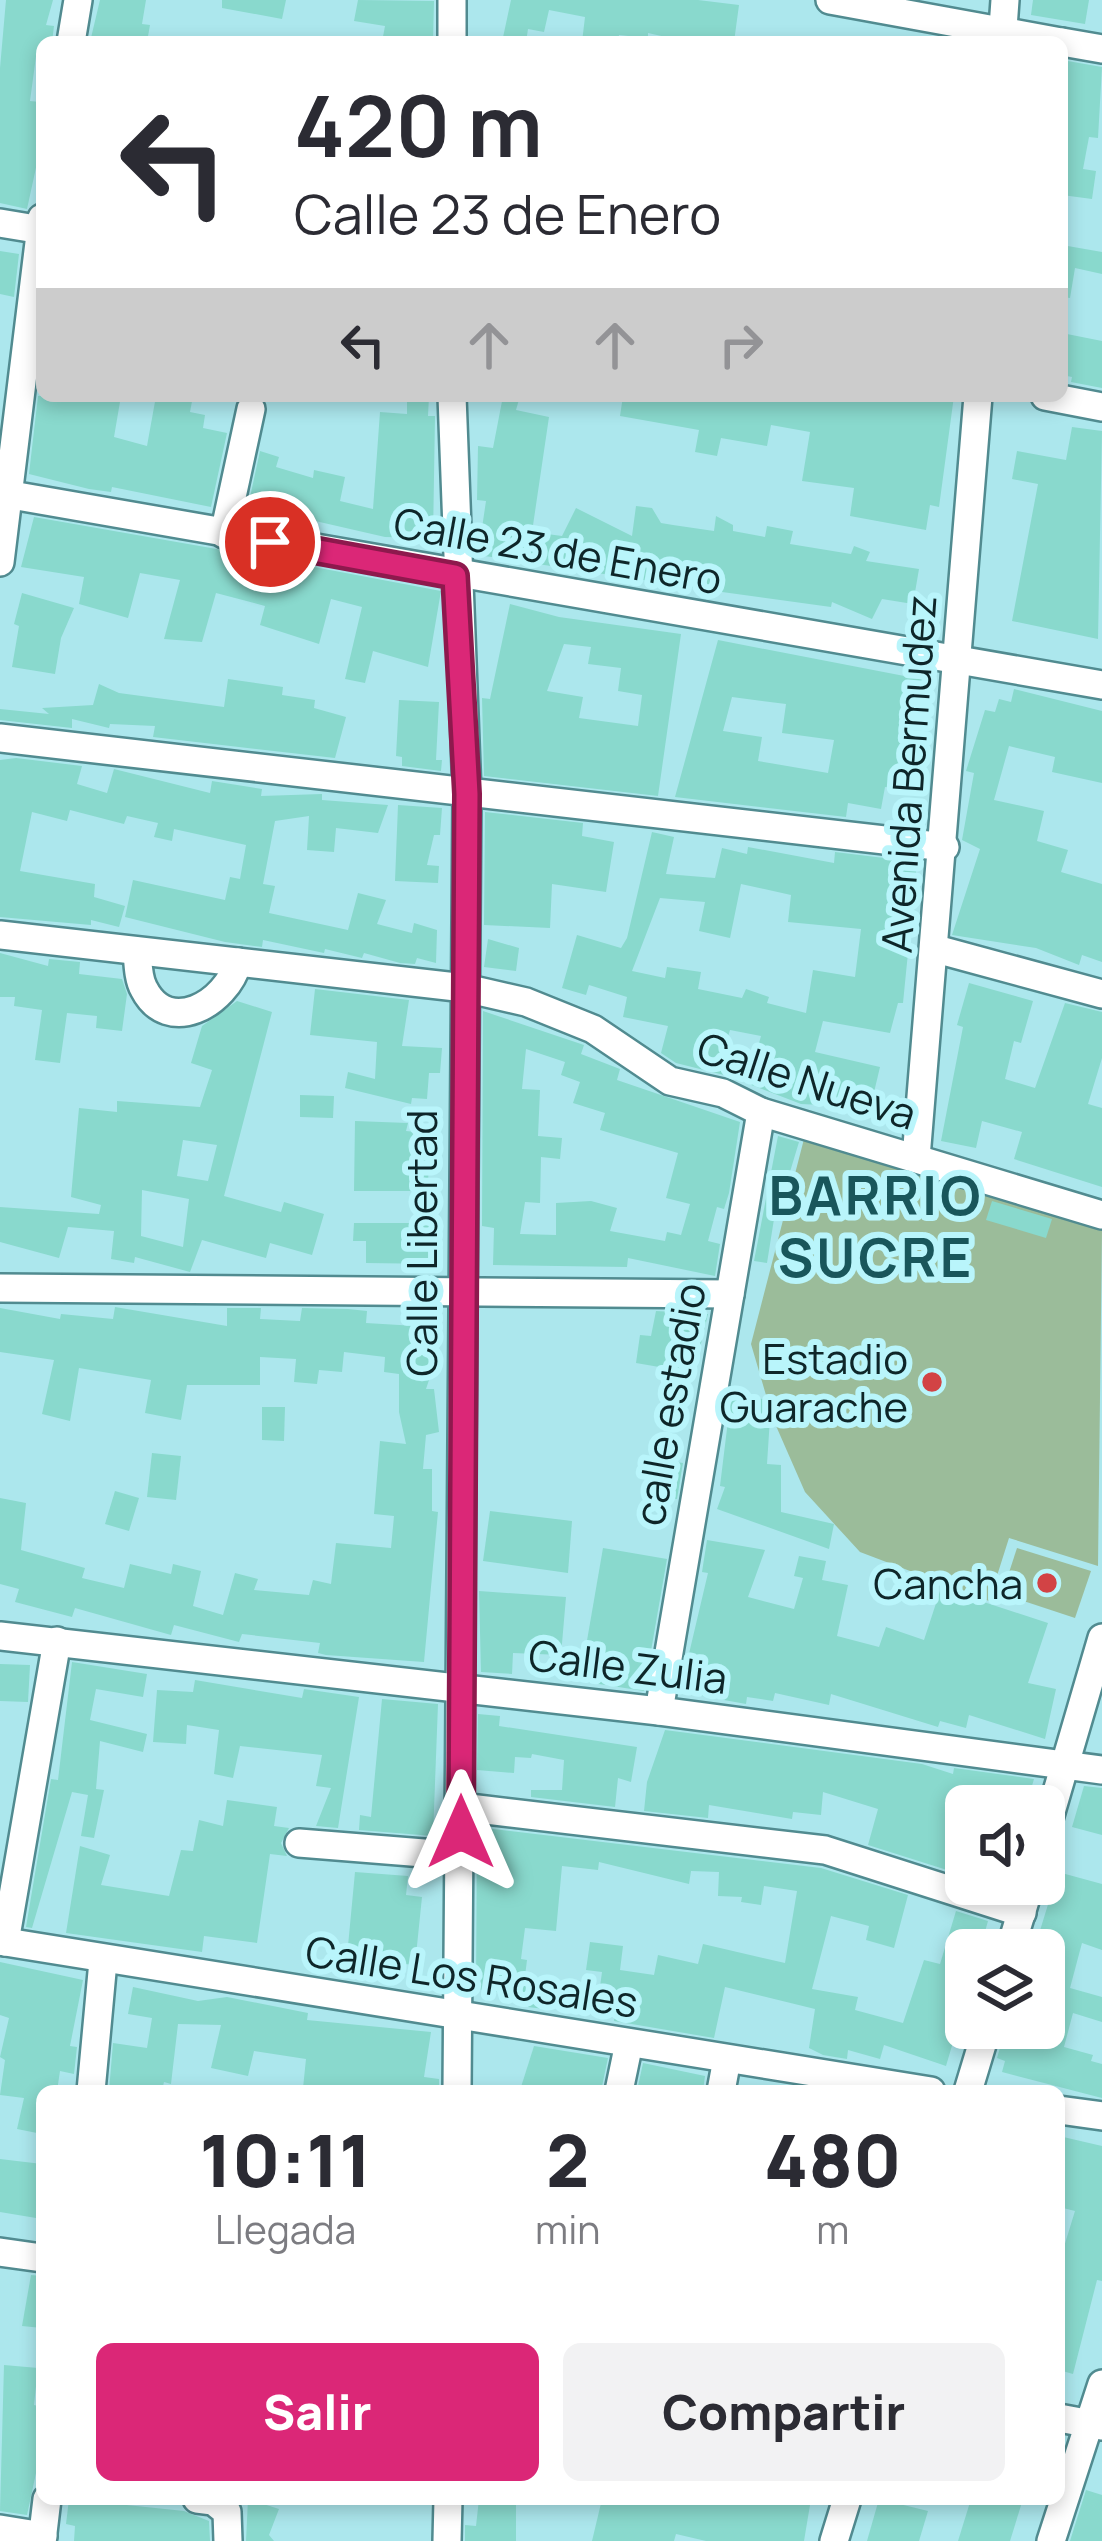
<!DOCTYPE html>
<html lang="es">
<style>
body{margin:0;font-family:Manrope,sans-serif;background:#f2f2f3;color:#2b2b33;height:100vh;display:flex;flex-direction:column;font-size:45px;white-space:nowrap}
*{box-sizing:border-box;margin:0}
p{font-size:39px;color:#7c7c81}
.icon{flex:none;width:66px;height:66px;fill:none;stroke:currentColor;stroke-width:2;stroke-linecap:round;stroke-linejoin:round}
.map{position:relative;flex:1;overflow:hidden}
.side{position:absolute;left:36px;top:2085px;width:1029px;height:420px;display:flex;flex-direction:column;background:#fff;border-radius:18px;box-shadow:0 6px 18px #0003}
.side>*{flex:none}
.banner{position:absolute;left:36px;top:36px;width:1032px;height:366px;border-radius:18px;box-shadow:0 6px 18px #0003;background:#fff;color:#2b2b33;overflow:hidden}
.fabs{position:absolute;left:945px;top:1785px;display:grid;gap:24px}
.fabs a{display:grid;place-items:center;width:120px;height:120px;border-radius:18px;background:#fff;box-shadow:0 6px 18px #0003;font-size:60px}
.pin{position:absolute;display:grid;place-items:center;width:102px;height:102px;color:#fff;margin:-51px;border:6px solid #fff;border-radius:50%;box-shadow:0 3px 12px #0007}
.me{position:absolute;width:132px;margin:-66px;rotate:0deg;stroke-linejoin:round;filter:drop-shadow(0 0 9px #0008)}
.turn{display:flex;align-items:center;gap:42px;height:252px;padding:0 60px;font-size:54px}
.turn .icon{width:156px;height:156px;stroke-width:2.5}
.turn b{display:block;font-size:84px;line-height:102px}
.lanes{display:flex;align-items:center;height:114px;padding:0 60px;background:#0003;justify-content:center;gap:60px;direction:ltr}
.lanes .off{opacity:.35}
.eta{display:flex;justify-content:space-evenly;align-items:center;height:204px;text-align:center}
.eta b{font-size:72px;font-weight:800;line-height:84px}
.cta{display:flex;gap:24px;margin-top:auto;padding:24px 60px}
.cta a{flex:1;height:138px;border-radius:18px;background:#db2777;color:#fff;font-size:48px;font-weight:800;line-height:138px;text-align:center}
.cta a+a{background:#f2f2f3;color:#2b2b33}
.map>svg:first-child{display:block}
.green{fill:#9bbc9a}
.building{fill:#89d9cd;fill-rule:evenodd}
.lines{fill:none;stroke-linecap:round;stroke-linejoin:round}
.minor-casing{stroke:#518b90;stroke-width:32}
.minor{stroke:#fff;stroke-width:27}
.route-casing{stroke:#8e194d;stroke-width:30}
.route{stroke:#db2777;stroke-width:21}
.poi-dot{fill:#d24345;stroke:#b9f5fb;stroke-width:4.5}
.labels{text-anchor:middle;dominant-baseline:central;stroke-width:12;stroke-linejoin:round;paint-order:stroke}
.street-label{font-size:42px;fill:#0e2629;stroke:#b9f5fb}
.poi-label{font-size:42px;fill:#0e2629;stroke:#b9f5fb;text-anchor:end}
.district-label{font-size:54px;font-weight:bold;letter-spacing:3px;fill:#19565b;stroke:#b9f5fb}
</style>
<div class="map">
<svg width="1102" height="2541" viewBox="0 0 1102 2541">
<rect width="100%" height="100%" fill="#ace7ed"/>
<g class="green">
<polygon points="804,1139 1102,1230 1098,1566 1009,1538 989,1601 860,1552 805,1492 773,1419 751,1344"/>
<polygon points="1017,1548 1091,1571 1075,1618 1002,1594"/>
</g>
<g class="building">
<polygon points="6,0 53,0 46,25 54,26 52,42 37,49 30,101 40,102 36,135 42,140 27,209 0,203 0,68"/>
<polygon points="100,0 146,0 142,24 150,25 147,42 90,42"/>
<polygon points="222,0 286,0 282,19 222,8"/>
<polygon points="358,0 434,1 433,42 382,42 385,26 354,21"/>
<polygon points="511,0 698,0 739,5 734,42 688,42 648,33 648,38 619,35 618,42 582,42 585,17 549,10 544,32 528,29 526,42 502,42"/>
<polygon points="1033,0 1089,0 1085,24 1031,15"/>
<polygon points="1062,60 1102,67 1098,138 1089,137 1083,169 1096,171 1092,199 1062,195"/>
<polygon points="1062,245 1102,252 1102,274 1075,268 1070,298 1062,297"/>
<polygon points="0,251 19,254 14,297 0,294"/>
<polygon points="1062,333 1102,341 1102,388 1071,382 1072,377 1062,375"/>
<polygon points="38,396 121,396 114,437 147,446 156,396 193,396 190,412 205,415 203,428 227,433 211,507 112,487 111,492 89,489 29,474"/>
<polygon points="407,396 429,396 428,416 435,416 433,538 385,537 263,509 262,516 247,511 260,451 279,457 276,467 313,478 314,470 345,477 340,501 373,509 380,412 407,414"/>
<polygon points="503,396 520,396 516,410 549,417 532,532 562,536 576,508 632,536 636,506 652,508 661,523 673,525 714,531 716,516 733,525 733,531 765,537 767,526 793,531 790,544 851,554 854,546 870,552 866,561 919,569 913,604 882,599 872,619 832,602 831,607 693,588 652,567 650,581 478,555 486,501 477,500 478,446 493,448"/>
<polygon points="623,396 954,396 939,507 930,505 926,530 850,516 854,488 802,481 810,432 771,425 767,446 721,438 717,456 695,452 699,430 620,416"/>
<polygon points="1072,427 1102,431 1098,639 1012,621 1038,484 1012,479 1017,451 1066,460"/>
<polygon points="34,517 228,551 275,566 277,560 441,591 428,667 373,651 365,683 345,679 362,607 331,599 319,644 260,625 265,606 216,593 202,642 164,639 180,580 140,573 128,618 79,604 84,577 21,567"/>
<polygon points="22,593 74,608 61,638 55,674 12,667 19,626 14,624"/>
<path d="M510 604 559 617 681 634 658 796 484 776 482 698 490 699ZM564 644 591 647 588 664 621 668 618 691 642 695 638 726 579 718 583 697 547 691Z"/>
<path d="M718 640 925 680 905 771 923 773 921 791 885 787 881 809 848 803 846 817 675 797ZM732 697 786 704 782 733 834 740 828 773 758 761 762 737 723 731Z"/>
<polygon points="228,679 283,687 282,695 315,700 314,708 346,717 335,758 153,737 155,726 110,724 109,728 72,719 72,728 0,720 0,709 49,714 42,708 93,705 99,684 119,693 224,707"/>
<polygon points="1014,689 1102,711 1102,783 1052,772 1055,757 1009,746 994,800 1044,811 1037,841 1068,850 1061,872 1102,884 1102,962 1082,955 1079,965 1036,948 952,935 980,849 962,840 974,773 966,771 985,710 995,712 999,699 1011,702"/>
<polygon points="399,700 439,702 436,760 442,760 441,771 402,766 402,757 396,756"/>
<polygon points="16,758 82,766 77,784 107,793 114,769 210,793 212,781 262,789 261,796 322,794 322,800 388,805 378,833 336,828 334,852 307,850 309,816 275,821 263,884 275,886 269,913 348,930 358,893 386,900 377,924 412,933 414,923 437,930 436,963 417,958 415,964 400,963 364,953 362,958 325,949 324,953 263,940 262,947 225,942 125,917 133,880 225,900 230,877 240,879 246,845 174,829 172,841 154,837 158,823 127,816 124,824 70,810 67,821 32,812 20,871 95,884 94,897 125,906 119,927 91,920 91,925 0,917 0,760"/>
<polygon points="398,805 442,808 440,835 434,835 427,865 439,866 438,883 395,881"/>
<polygon points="485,812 583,823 582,836 614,842 606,892 552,884 550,928 484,925"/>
<path d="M652 832 674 837 666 874 715 878 722 848 747 854 748 847 834 863 835 852 917 862 903 1003H898L890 1033 823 1021 815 1052 880 1067 871 1105 824 1095 822 1105 801 1104 728 1076 676 1063 661 1053 668 1026 623 1017 627 997 589 985 586 995 562 988 577 935 621 948 627 938ZM741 884 791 895 788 922 861 929 855 977 813 970 806 1013 767 1003 769 997 746 989 742 998 698 989 701 972 667 967 665 978 632 971 660 898 705 902 699 931 730 938ZM730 1030 761 1036 752 1068 721 1059Z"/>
<polygon points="488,939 519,948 516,971 484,967"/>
<polygon points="0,953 48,966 49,959 80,962 79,974 122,979 127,994 122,1031 96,1028 97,1016 67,1013 60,1063 35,1060 42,1010 14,1006 15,997 0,997"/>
<polygon points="969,983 1033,1001 1021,1043 1014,1041 1005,1079 1035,1088 1065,1003 1102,1012 1102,1058 1088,1104 1102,1108 1102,1187 1014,1159 1022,1132 982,1121 976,1148 941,1141 963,1027 957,1025"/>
<polygon points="315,989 409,1000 402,1046 442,1048 440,1073 429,1073 427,1099 412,1098 411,1104 345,1088 348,1072 375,1079 377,1042 310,1035"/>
<path d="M237 1001 272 1012 224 1196 281 1212 284 1202 324 1214 312 1255 270 1243 266 1258 202 1240 190 1272 135 1257 134 1263 111 1259 114 1231 68 1227 59 1258 0 1242V1207L99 1214 101 1205 71 1197 79 1108 117 1112V1101L200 1107 212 1070 191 1063 202 1026ZM183 1140 217 1145 208 1181 177 1176ZM142 1190 189 1199 183 1247 141 1236Z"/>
<path d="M483 1011 584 1045 581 1054 620 1069 617 1080 740 1122 729 1193 724 1209 717 1207 708 1241 720 1244 715 1276 628 1258 627 1267 493 1265 494 1228 482 1226ZM526 1049 565 1062 561 1075 580 1082 573 1103 605 1113 600 1130 678 1153 666 1198 690 1204 681 1235 667 1232 665 1241 610 1231 617 1208 591 1201 556 1203V1235L520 1234 525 1202 540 1203 541 1157 560 1159 562 1138 538 1136 540 1090 522 1089Z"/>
<polygon points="300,1095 334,1096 333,1118 300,1117"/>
<polygon points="355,1121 408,1123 406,1131 416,1132 415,1145 429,1146 428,1191 354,1191"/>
<polygon points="778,1136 799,1142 783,1195 778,1194 767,1263 754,1261"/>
<polygon points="992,1201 1052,1219 1046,1238 986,1220"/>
<polygon points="354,1223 439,1223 438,1264 366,1263 366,1241 353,1241"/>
<polygon points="115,1307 227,1326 227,1308 261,1308 260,1319 300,1321 302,1308 348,1309 367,1311 366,1323 416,1326 416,1309 438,1310 438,1353 426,1389 434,1389 439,1432 426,1435 423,1469 432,1469 432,1511 438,1512 424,1662 326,1655 318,1653 320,1643 242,1634 239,1642 174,1625 171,1635 75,1608 72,1617 15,1602 19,1589 0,1584 0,1498 26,1503 21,1550 85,1568 82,1578 124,1588 130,1564 171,1574 173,1564 201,1571 193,1606 223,1615 235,1573 258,1579 254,1590 309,1595 313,1580 331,1584 336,1543 391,1548 394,1516 374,1514 380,1441 406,1444 399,1412 399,1374 384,1372 385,1357 344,1352 342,1372 319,1370 317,1384 294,1382 296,1359 260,1357 260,1385 187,1385 181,1420 145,1413 151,1380 79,1368 70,1421 42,1414 54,1360 0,1352 0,1308 60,1319 61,1314 113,1319"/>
<polygon points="656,1311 708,1314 694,1373 636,1363 640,1335 651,1336"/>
<polygon points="731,1396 764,1399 762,1418 770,1418 767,1464 781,1465 781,1512 834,1524 829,1549 717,1509 725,1487 720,1486"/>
<polygon points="262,1407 285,1407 284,1441 262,1440"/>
<polygon points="152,1453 181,1456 176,1500 147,1497"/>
<polygon points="658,1459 683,1463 677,1499 652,1495"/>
<polygon points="115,1491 139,1498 129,1531 105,1524"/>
<polygon points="490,1511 572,1521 568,1573 483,1561"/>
<polygon points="707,1540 765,1550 748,1597 794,1609 803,1578 794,1576 799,1556 826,1561 822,1580 848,1585 837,1636 879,1647 886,1627 924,1640 941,1588 1048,1623 1028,1683 1056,1689 1045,1739 969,1715 966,1728 940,1721 938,1727 831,1694 829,1705 775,1693 773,1701 747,1697 746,1704 680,1692 708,1573 702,1572"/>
<polygon points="603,1548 667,1559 644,1691 580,1681"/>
<polygon points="479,1591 566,1597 561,1655 513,1653 512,1674 481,1672"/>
<polygon points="72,1662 147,1674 143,1697 96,1689 90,1720 147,1734 143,1752 100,1741 96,1789 104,1790 94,1838 81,1836 88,1795 72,1792 32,1928 26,1927 51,1779 58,1780"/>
<polygon points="0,1664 30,1665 28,1702 0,1701"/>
<polygon points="195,1680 302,1698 304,1689 359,1697 338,1828 316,1826 331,1788 316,1786 322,1755 240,1746 233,1778 214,1774 219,1730 187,1725 186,1744 153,1742 157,1690 193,1692"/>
<polygon points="382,1699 438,1704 433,1836 359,1830 360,1815 371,1817"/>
<polygon points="478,1714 500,1716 499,1726 637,1747 631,1782 618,1778 615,1807 531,1797 531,1790 562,1790 564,1760 532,1754 531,1758 515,1757 514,1773 477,1770"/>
<polygon points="665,1730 922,1764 953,1774 954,1768 1034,1779 1026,1806 966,1806 966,1876 868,1845 878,1809 823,1792 821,1815 793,1812 792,1819 709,1805 708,1818 644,1811 647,1782"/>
<polygon points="1084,1786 1102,1788 1102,1835 1072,1827"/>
<polygon points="227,1800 277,1807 274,1826 289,1828 281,1843 287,1856 270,1854 257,1943 204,1936 202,1952 66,1933 80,1846 110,1855 101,1885 169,1896 181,1850 193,1851 199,1820 223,1826"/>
<polygon points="477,1827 821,1868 908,1895 894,1948 866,1940 869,1926 831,1916 812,1989 858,1997 855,2010 903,2023 924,1960 940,1964 956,1911 988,1921 980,1950 966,1950 966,1998 946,2066 884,2045 880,2059 848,2050 847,2059 823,2055 809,2048 815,2009 725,1987 714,2038 614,2021 617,2004 598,2001 602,1972 586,1970 590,1942 623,1946 620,1970 654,1975 658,1955 698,1964 703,1944 785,1963 797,1891 764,1886 761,1905 741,1902 742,1897 718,1896 719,1872 691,1871 689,1884 599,1862 598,1870 562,1866 556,1931 525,1928 521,1959 527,1960 525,1976 557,1980 552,2010 528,2007 530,1997 476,1989"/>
<polygon points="355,1872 408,1876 406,1895 422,1897 415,1965 374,1961 376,1949 348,1946"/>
<polygon points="1058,1872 1102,1884 1102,1950 1082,1943 1070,1988 1102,1997 1102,2022 1073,2013 1064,2047 1093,2055 1091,2061 1102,2064 1102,2098 1002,2072 1005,2061 997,2058 1004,2034 1042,2045 1050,2014 1044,2012 1044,1950 1034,1950"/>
<polygon points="0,1962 83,1980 70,2046 77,2047 74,2074 60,2071 57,2091 42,2091 42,2134 17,2129 24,2098 0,2095 5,2060 0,2057 9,2018 0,2015"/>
<polygon points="133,1987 198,2001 227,1997 308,2013 307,2020 431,2032 424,2077 439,2079 439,2091 303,2088 306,2059 254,2051 248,2076 211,2068 221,2025 178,2024 171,2084 164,2082 162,2091 109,2091 113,2043 147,2048 152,2018 128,2014"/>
<polygon points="534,2046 608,2058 601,2091 521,2087"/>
<polygon points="643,2063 705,2076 703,2091 637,2091"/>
<polygon points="1059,2136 1102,2146 1102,2281 1097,2280 1073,2374 1059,2370 1059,2263 1075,2211 1059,2207"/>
<polygon points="0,2159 42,2164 42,2219 0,2212"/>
<polygon points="31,2275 42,2276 42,2328 22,2326"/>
<polygon points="4,2365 38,2368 34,2405 42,2407 42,2445 27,2515 0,2511"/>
<polygon points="1086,2490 1102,2495 1102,2541 1070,2541"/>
<polygon points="69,2499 184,2511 209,2521 210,2541 74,2541 75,2526 66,2524"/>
<polygon points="248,2499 279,2509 269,2535 274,2541 246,2541"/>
<polygon points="479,2499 516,2499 516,2541 465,2541 465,2525 476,2526"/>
<polygon points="602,2499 811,2499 804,2541 706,2541 676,2534 674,2541 592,2541"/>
<polygon points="879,2499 928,2511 919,2541 867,2541"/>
<polygon points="971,2499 1023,2499 1010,2541 958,2541"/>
</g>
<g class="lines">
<defs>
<g id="minor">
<polyline points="830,0 1061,42"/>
<polyline points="71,42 78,0"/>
<polyline points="452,42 452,0"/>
<polyline points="1002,42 1005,0"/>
<polyline points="1062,42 1102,49"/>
<polyline points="0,223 42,230"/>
<polyline points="452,396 467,794 457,2091"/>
<polyline points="1045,396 1102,407"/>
<polyline points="0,493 1102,685"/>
<polyline points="224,534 251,409"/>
<polyline points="0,562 42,218"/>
<polyline points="0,738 945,847"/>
<polyline points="0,935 465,988 526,1002 593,1029 670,1081 723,1093 761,1112 1102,1215"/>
<polyline points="936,949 1102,994"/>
<path d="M137 951C138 962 138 979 144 989 168 1036 226 1005 238 962"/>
<polyline points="916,1158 978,396"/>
<polyline points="0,1288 730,1294"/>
<polyline points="0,1636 659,1711 1102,1770"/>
<polyline points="659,1711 761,1112"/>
<polyline points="461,1807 825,1850 1022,1913"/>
<polyline points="1044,1836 1102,1638"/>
<polyline points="299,1843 461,1856"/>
<polyline points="0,1941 931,2091"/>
<polyline points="5,1942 57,1641"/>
<polyline points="1010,1950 1030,1884"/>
<polyline points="91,2091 103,1961"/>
<polyline points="619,2091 629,2043"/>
<polyline points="721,2091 727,2059"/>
<polyline points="968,2091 987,2028"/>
<polyline points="1059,2110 1102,2116"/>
<polyline points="0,2252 42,2258"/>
<polyline points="1059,2418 1102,2426"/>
<polyline points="197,2499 213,2501 227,2512 228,2541"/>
<polyline points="0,2529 43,2536"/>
<polyline points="42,2541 47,2499"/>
<polyline points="447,2541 448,2499"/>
<polyline points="834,2541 847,2499"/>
<polyline points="1051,2541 1102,2384"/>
</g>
</defs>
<use href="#minor" class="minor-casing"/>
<use href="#minor" class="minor"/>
</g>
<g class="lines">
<defs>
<polyline id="route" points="270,542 455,576 467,794 461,1832"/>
</defs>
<use href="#route" class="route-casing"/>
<use href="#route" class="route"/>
</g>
<g class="poi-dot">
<circle cx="932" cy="1382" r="12"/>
<circle cx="1047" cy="1583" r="12"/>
</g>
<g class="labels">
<g class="street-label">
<text transform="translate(558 550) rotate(10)">Calle 23 de Enero</text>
<text transform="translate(908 774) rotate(-86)">Avenida Bermudez</text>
<text transform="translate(807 1080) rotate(18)">Calle Nueva</text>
<text transform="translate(421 1243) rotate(-90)">Calle Libertad</text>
<text transform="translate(669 1404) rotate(-80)">calle estadio</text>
<text transform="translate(628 1666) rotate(7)">Calle Zulia</text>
<text transform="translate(472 1976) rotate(9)">Calle Los Rosales</text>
</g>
<g class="poi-label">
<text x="908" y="1358">Estadio<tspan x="908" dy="48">Guarache</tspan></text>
<text x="1023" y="1583">Cancha</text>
</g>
<g class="district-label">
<text x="876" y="1194">BARRIO<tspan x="876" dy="62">SUCRE</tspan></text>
</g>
</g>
</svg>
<div class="fabs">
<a><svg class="icon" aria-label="sound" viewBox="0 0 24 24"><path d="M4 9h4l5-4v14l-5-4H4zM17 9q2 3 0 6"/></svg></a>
<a><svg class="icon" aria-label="layers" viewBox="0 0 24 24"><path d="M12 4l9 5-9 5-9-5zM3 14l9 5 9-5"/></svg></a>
</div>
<div class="pin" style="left:270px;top:542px;background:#d93025"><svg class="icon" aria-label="arrive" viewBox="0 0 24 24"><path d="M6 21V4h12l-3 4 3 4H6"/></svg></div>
<svg class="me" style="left:461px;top:1832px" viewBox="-20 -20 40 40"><path d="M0-17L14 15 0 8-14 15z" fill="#db2777" stroke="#fff" stroke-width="4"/></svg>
<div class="banner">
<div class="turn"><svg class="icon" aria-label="left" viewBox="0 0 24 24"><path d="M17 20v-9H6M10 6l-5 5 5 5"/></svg><div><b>420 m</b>Calle 23 de Enero</div></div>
<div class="lanes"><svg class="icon" aria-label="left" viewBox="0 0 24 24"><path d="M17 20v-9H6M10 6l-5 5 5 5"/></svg><svg class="icon off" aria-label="ahead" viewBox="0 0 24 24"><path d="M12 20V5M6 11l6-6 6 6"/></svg><svg class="icon off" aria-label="ahead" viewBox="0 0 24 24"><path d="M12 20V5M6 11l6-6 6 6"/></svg><svg class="icon off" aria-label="right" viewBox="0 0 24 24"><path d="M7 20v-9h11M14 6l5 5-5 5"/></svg></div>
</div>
<section class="side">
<div class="eta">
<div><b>10:11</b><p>Llegada</p></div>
<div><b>2</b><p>min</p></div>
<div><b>480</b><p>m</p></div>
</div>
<div class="cta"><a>Salir</a><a>Compartir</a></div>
</section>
</div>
